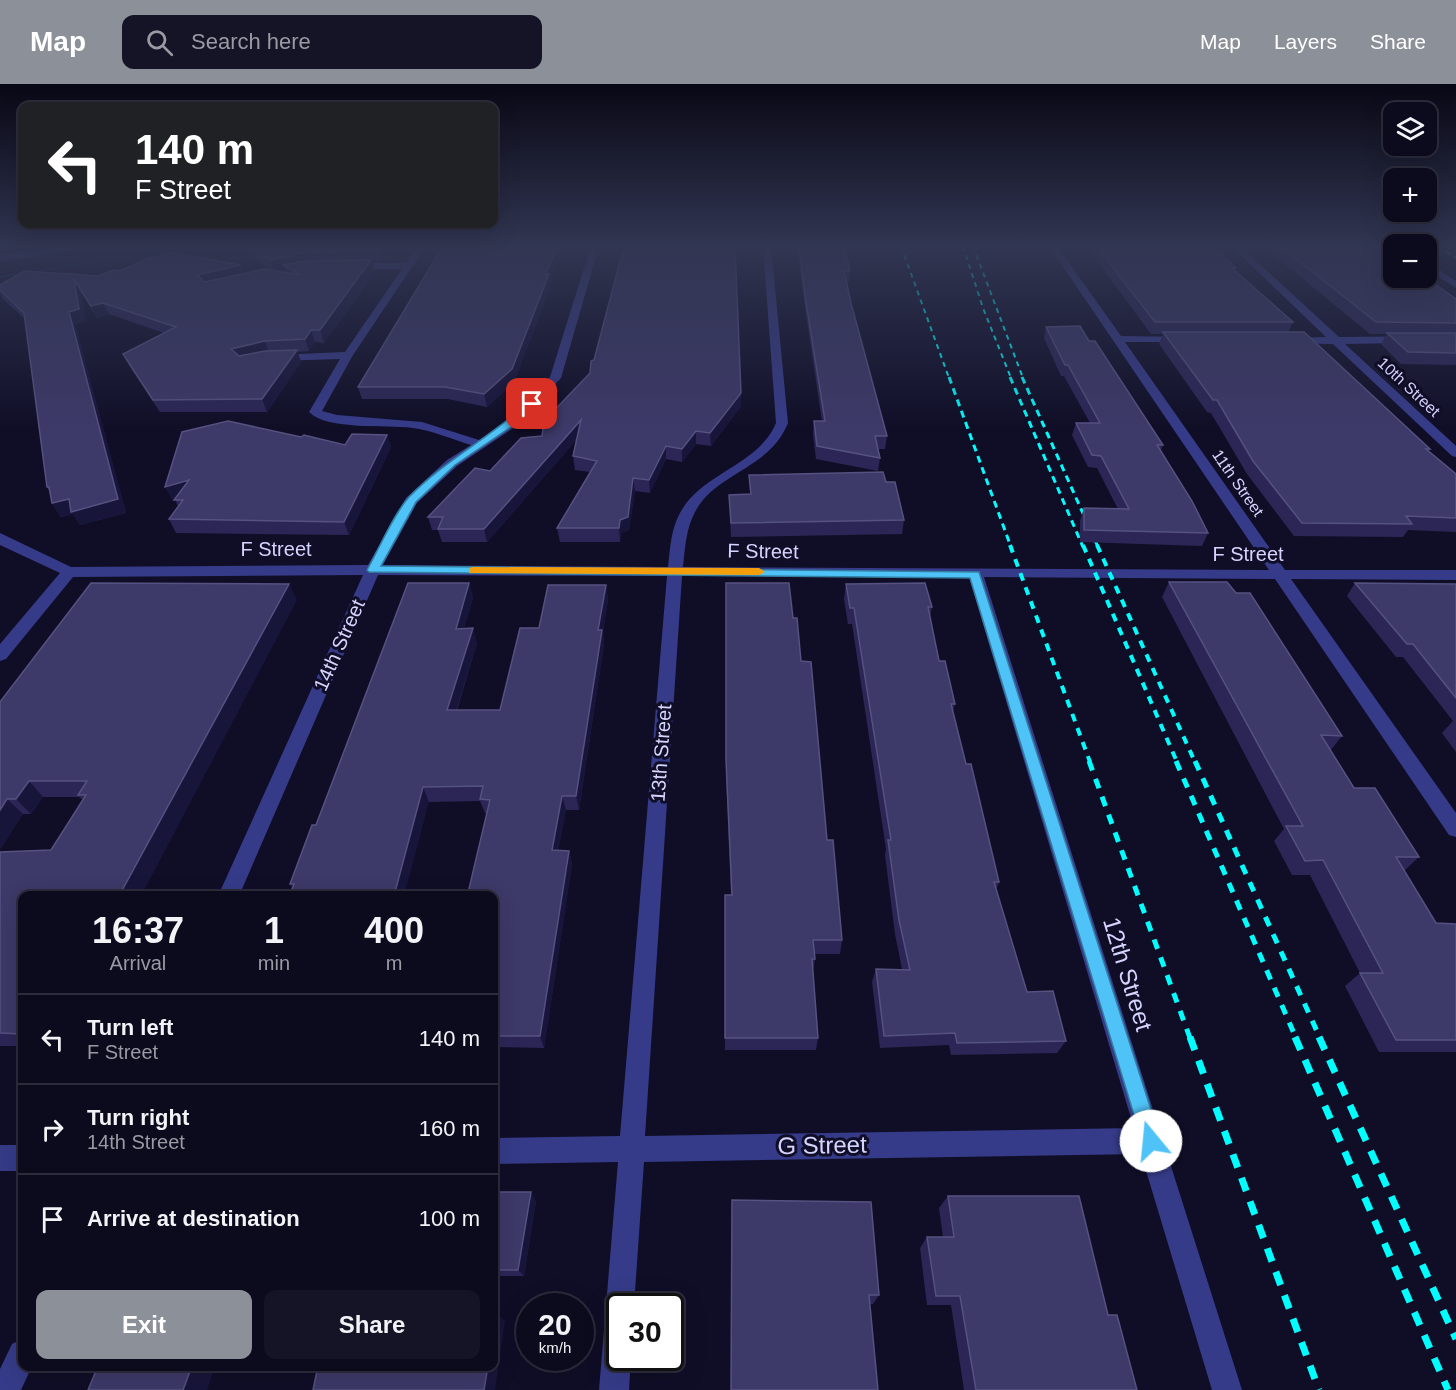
<!DOCTYPE html>
<meta charset="utf-8">
<style>
body{margin:0;font-family:Helvetica,sans-serif;background:#151326;color:#f1f3f6;height:100vh;display:flex;flex-direction:column;font-size:22px;white-space:nowrap}
*{box-sizing:border-box;margin:0}
p{font-size:20px;color:#9a9aa4}
.icon{flex:none;width:33px;height:33px;fill:none;stroke:currentColor;stroke-width:2;stroke-linecap:round;stroke-linejoin:round}
.map{position:relative;flex:1;overflow:hidden}
.drawer{position:absolute;left:18px;top:807px;width:480px;height:480px;display:flex;flex-direction:column;background:#0c0a1d;border-radius:12px;box-shadow:0 6px 24px #0002,0 0 0 2px #2c2b3b}
.drawer>*{flex:none}
.guide{position:absolute;left:18px;top:18px;width:480px;height:126px;border-radius:12px;box-shadow:0 6px 24px #0002,0 0 0 2px #2c2b3b;background:#202124;color:#fff;overflow:hidden}
.controls{position:absolute;left:1383px;top:18px;display:grid;gap:12px}
.controls a{display:grid;place-items:center;width:54px;height:54px;border-radius:12px;background:#0c0a1d;box-shadow:0 6px 24px #0002,0 0 0 2px #2c2b3b;font-size:30px}
.speed{position:absolute;left:516px;top:1209px;display:flex;gap:12px;font-size:30px;font-weight:700;text-align:center}
.speed>*{display:grid;place-content:center;width:78px;height:78px;border-radius:50%;background:#0c0a1d;box-shadow:0 6px 24px #0002,0 0 0 2px #2c2b3b;line-height:1}
.speed small{font-size:15px;font-weight:400}
.speed .limit{border:3px solid #111;border-radius:9px;background:#fff;color:#111}
.pin{position:absolute;display:grid;place-items:center;width:51px;height:51px;color:#fff;margin:-26px;border-radius:12px;box-shadow:0 3px 9px #0006}
.me{position:absolute;width:66px;margin:-33px;rotate:343deg;stroke-linejoin:round;filter:drop-shadow(0 0 4px #0008)}
.turn{display:flex;align-items:center;gap:21px;height:126px;padding:0 18px;font-size:27px}
.turn .icon{width:78px;height:78px;stroke-width:2.5}
.turn b{display:block;font-size:42px;line-height:51px}
.eta{display:flex;justify-content:space-evenly;align-items:center;height:102px;text-align:center}
.eta b{font-size:36px;font-weight:700;line-height:42px}
.button{display:flex;gap:12px;margin-top:auto;padding:12px 18px}
.button a{flex:1;height:69px;border-radius:12px;background:#8c9099;color:#fff;font-size:24px;font-weight:700;line-height:69px;text-align:center}
.button a+a{background:#151326;color:#f1f3f6}
ul{padding:0;list-style:none}
li{display:flex;align-items:center;gap:18px;height:90px;padding:0 18px;border-top:2px solid #2c2b3b}
li div{flex:1}
li b{display:block;font-size:22px}
li em{font-style:normal}
header{display:flex;align-items:center;gap:36px;box-sizing:border-box;height:84px;padding:0 30px;background:#8c9099;color:#fff}
header strong{font-size:28px}
nav{display:flex;gap:33px;margin-inline-start:auto;font-size:21px}
.search{width:420px;height:54px;background:#151326;display:flex;align-items:center;gap:15px;box-sizing:border-box;padding:0 21px;border-radius:12px;color:#9a9aa4;font-size:22px}
.map>svg:first-child{display:block}
.lines{fill:none;stroke-linecap:round;stroke-linejoin:round}
.stream{fill:#09274b;fill-rule:evenodd}
.minor{fill:#363b89;fill-rule:evenodd}
.rail-far4{stroke:#00feff;stroke-width:2;stroke-dasharray:5 4.5;stroke-linecap:butt}
.rail-far3{stroke:#00feff;stroke-width:3;stroke-dasharray:7 5;stroke-linecap:butt}
.rail-far2{stroke:#00feff;stroke-width:4;stroke-dasharray:8 7;stroke-linecap:butt}
.rail-far1{stroke:#00feff;stroke-width:5;stroke-dasharray:10 9;stroke-linecap:butt}
.rail{stroke:#00feff;stroke-width:7;stroke-dasharray:14 11;stroke-linecap:butt}
.wall{fill:#2b2656}
.shaded-wall{fill:#18153b}
.building{fill:#3d3968;stroke:#555180;stroke-width:1.5}
.route{fill:#4fc3f7;stroke:#337fa1;stroke-width:1.5}
.slow{fill:#f59e0b}
.labels{text-anchor:middle;dominant-baseline:central;stroke-width:6;stroke-linejoin:round;paint-order:stroke}
.far-street-label{font-size:16px;fill:#d5d4ff;stroke:#100e27}
.street-label{font-size:20px;fill:#d5d4ff;stroke:#100e27}
.near-street-label{font-size:24px;fill:#d5d4ff;stroke:#100e27}
</style>
<header>
<strong>Map</strong>
<div class="search"><svg class="icon" aria-label="search" viewBox="0 0 24 24"><circle cx="10" cy="10" r="6"/><path d="M15 15l6 6"/></svg>Search here</div>
<nav><a>Map</a><a>Layers</a><a>Share</a></nav>
</header>
<div class="map">
<svg width="1456" height="1306" viewBox="0 0 1456 1306">
<rect width="100%" height="100%" fill="#100e27"/>
<g class="lines">
<polygon class="stream" points="190,162 200,162 0,194 0,192"/>
<g class="minor">
<polygon points="78,162 104,162 0,177 0,171"/>
<path d="M418 162H426L353 271 322 327 337 331 422 338 479 356 507 337 550 293 591 162H599L561 294 515 343 457 382 417 419 383 481 668 483C670 465 671 445 680 429 702 388 758 382 776 339L763 162H771L788 339C769 386 716 388 695 428 686 445 685 464 683 483L1269 486 1049 162H1057L1121 252 1188 253V257L1184 258H1125L1285 486H1456V496L1291 495 1456 729V753L1449 751 1275 495 984 493 1242 1306H1212L1141 1070 644 1078 634 1222H620V1274H631L629 1306H599L618 1078 494 1080V1054L620 1052 667 492 378 491 239 812H218L363 491 73 493 6 575 0 577V560L60 489 0 461V449L71 483 368 481 406 414 447 376 471 361C452 355 433 347 413 344 386 340 328 347 309 328L340 275 275 277 270 274 275 271 345 268 402 185H348L343 182 348 179H406ZM682 492 969 493 1134 1044 645 1052Z"/>
<polygon points="1231,162 1240,162 1339,253 1456,252 1456,258 1345,260 1456,362 1456,373 1452,372 1333,260 1286,259 1285,257 1290,254 1326,253"/>
<polygon points="1426,177 1456,197 1456,204 1426,185"/>
<rect x="0" y="1061" width="22" height="26"/>
<polygon points="22,1255 22,1282 32,1282 21,1306 0,1306 0,1285 12,1260"/>
</g>
<g class="rail-far4">
<polyline points="901,162 949,294"/>
<polyline points="963,162 983,224 1011,294"/>
<polyline points="973,162 1023,294"/>
<polyline points="1438,162 1456,174"/>
</g>
<g class="rail-far3">
<polyline points="949,293 1011,463"/>
<polyline points="1010,293 1083,463"/>
<polyline points="1022,293 1098,463"/>
</g>
<g class="rail-far2">
<polyline points="1010,461 1090,678"/>
<polyline points="1083,461 1177,678"/>
<polyline points="1097,461 1195,678"/>
</g>
<g class="rail-far1">
<polyline points="1089,677 1190,954"/>
<polyline points="1176,677 1296,954"/>
<polyline points="1195,677 1320,954"/>
</g>
<g class="rail">
<polyline points="1190,953 1319,1306"/>
<polyline points="1295,953 1448,1306"/>
<polyline points="1319,953 1456,1255"/>
</g>
</g>
<g class="wall">
<polygon points="239,162 396,162 390,170 382,177 372,177 375,188 324,259 315,258 309,267 297,268 301,278 267,328 160,328 130,283 123,270 164,249 109,230 97,234 80,207 86,237 75,240 126,429 80,441 73,430 61,433 52,419 50,409 47,403 25,235 3,215 0,209 0,201 99,192 120,187 244,189 286,189 284,183 274,186 242,168"/>
<polygon points="797,162 844,162 850,187 849,198 847,198 851,219 887,352 885,365 878,365 880,374 878,387 816,375 813,350 814,337 822,337 805,223"/>
<polygon points="1086,162 1214,162 1236,184 1235,186 1293,238 1288,248 1430,365 1429,367 1456,390 1456,448 1408,446 1403,453 1294,452 1247,390 1211,329 1207,328 1159,260 1163,250 1151,250"/>
<polygon points="1263,162 1390,162 1394,194 1456,215 1456,281 1401,280 1381,260 1387,250 1370,250"/>
<polygon points="550,194 551,201 514,298 487,323 448,315 362,315 358,303"/>
<polygon points="1046,243 1163,361 1161,366 1208,449 1202,462 1080,458 1080,437 1084,424 1118,425 1097,384 1088,383 1072,351 1076,339 1090,339 1064,292 1061,292 1044,254"/>
<polygon points="741,309 741,322 711,362 696,360 682,378 666,375 650,409 635,407 629,446 621,449 620,458 560,458 557,444 590,388 575,386 573,372 577,355 487,458 442,458 438,446 432,446 428,433 490,387 542,352"/>
<polygon points="387,351 391,363 349,451 176,449 169,435 178,423 175,415 172,416 301,353 345,361"/>
<polygon points="749,391 886,398 904,436 902,450 731,453 729,411 750,410"/>
<polygon points="1169,498 1342,652 1330,667 1354,704 1419,773 1404,787 1436,839 1456,840 1456,968 1379,968 1345,902 1360,889 1310,791 1292,791 1274,757 1284,745 1162,513"/>
<polygon points="469,499 473,514 464,544 477,559 457,626 500,626 539,544 606,501 608,516 603,547 604,560 579,726 566,726 558,766 569,767 572,780 544,964 494,963 494,812 468,809 487,730 485,729 480,717 429,718 293,803 290,800 316,741"/>
<polygon points="726,499 793,534 801,577 842,856 840,870 814,870 815,875 813,887 818,954 816,966 725,966 725,811 731,811 726,691"/>
<polygon points="1355,499 1456,500 1456,668 1442,649 1453,637 1403,573 1396,573 1347,512"/>
<polygon points="846,500 932,523 930,533 939,577 955,620 953,627 966,680 999,798 996,806 1027,908 1066,957 1057,969 951,971 949,961 880,964 872,898 876,885 902,885 895,850 885,771 886,765 852,540 848,540 844,515"/>
<polygon points="297,516 22,812 22,962 0,962 0,768 51,766 83,716 79,713 43,713 31,730 23,730 0,765 0,618"/>
<polygon points="494,1108 536,1117 524,1192 494,1192"/>
<polygon points="948,1112 1108,1231 1137,1306 964,1306 951,1221 927,1221 920,1164 927,1153 943,1153 939,1124"/>
<polygon points="732,1116 879,1211 873,1220 870,1220"/>
</g>
<g class="shaded-wall">
<polygon points="386,162 396,162 390,170 382,177 379,167"/>
<polygon points="559,162 566,162 550,194 551,201 514,298 487,323 484,310"/>
<polygon points="305,168 308,178 283,181 284,183 274,186 271,176"/>
<polygon points="371,176 375,188 324,259 320,246"/>
<polygon points="241,181 245,192 202,203 197,191"/>
<polygon points="74,195 80,207 86,237 75,240 126,429 80,441 73,430 61,433 52,419 69,228"/>
<polygon points="103,219 109,230 97,234 91,222"/>
<polygon points="311,246 315,258 309,267 305,255"/>
<polygon points="265,257 269,269 236,278 231,265"/>
<polygon points="297,266 301,278 267,328 262,315"/>
<polygon points="741,309 741,322 711,362 710,349"/>
<polygon points="581,336 583,348 487,458 484,445"/>
<polygon points="696,347 696,360 682,378 682,365"/>
<polygon points="387,351 391,363 349,451 344,438"/>
<polygon points="666,362 666,375 650,409 649,396"/>
<polygon points="633,394 635,407 629,446 621,449 620,458 619,444 620,436"/>
<polygon points="189,396 196,410 172,416 165,403"/>
<polygon points="469,499 473,514 460,559 456,545"/>
<polygon points="289,500 297,516 141,812 119,812"/>
<polygon points="606,501 608,516 603,547 604,560 579,726 576,712 598,546"/>
<polygon points="473,544 477,559 452,640 447,626"/>
<polygon points="29,697 43,713 31,730 16,715"/>
<polygon points="423,703 429,718 404,812 394,812"/>
<polygon points="562,712 566,726 556,780 552,766"/>
<polygon points="7,715 23,730 0,765 0,726"/>
<polygon points="569,767 572,780 544,964 540,952"/>
<polygon points="531,1108 536,1117 524,1192 518,1186"/>
<polygon points="496,1229 505,1237 495,1306 484,1306 488,1282 494,1282 494,1243"/>
<polygon points="192,1282 215,1282 207,1306 183,1306"/>
</g>
<g class="building">
<polygon points="245,162 386,162 379,167 305,168 271,176"/>
<polygon points="443,162 559,162 545,190 549,190 512,285 484,310 445,303 358,303"/>
<polygon points="624,162 735,162 741,309 710,349 696,347 682,365 666,362 649,396 633,394 628,433 620,436 619,444 557,444 597,377 573,372 581,336 484,445 438,445 443,433 428,433 475,384 490,387 521,354 542,352 544,337 590,289 591,277 594,276"/>
<polygon points="799,162 844,162 850,187 844,187 851,219 887,352 875,352 880,374 817,362 814,337 825,337 805,212"/>
<polygon points="1096,162 1214,162 1236,184 1232,184 1293,238 1155,238"/>
<polygon points="1280,162 1390,162 1394,164 1394,194 1426,194 1456,215 1456,239 1376,238"/>
<polygon points="173,169 241,181 197,191 205,198 265,185 302,191 283,181 304,177 371,176 320,246 311,246 305,255 265,257 231,265 239,272 265,267 297,266 262,315 153,316 123,270 176,243 103,219 91,222 74,195 79,225 69,228 118,415 71,428 69,415 52,419 49,403 47,403 24,229 0,206 0,201 24,187 99,192 113,186 120,187 149,174"/>
<polygon points="1080,242 1089,257 1095,257 1163,361 1157,361 1192,417 1208,449 1084,446 1084,424 1129,425 1101,372 1092,371 1076,339 1100,339 1068,281 1065,281 1046,243"/>
<polygon points="1163,248 1304,248 1430,365 1426,365 1456,390 1456,434 1406,432 1412,440 1302,439 1253,377 1217,316 1213,316"/>
<polygon points="1387,249 1456,249 1456,269 1408,268"/>
<polygon points="228,337 301,353 304,351 345,361 352,350 387,351 344,438 169,435 183,416 174,416 189,396 165,403 182,348"/>
<polygon points="883,388 886,398 895,398 904,436 731,439 729,411 751,410 749,391"/>
<polygon points="1169,498 1227,498 1236,509 1250,509 1342,652 1321,651 1354,704 1375,704 1419,773 1396,773 1436,839 1456,840 1456,956 1396,956 1360,889 1383,889 1323,776 1305,777 1286,742 1303,742"/>
<polygon points="91,499 289,500 119,812 22,812 22,950 0,949 0,768 51,766 86,711 78,711 87,697 29,697 16,715 7,715 0,726 0,618"/>
<polygon points="408,499 469,499 456,545 473,544 447,626 500,626 520,544 539,544 548,501 606,501 598,546 602,546 576,712 562,712 552,766 569,767 540,952 494,952 494,812 455,812 455,809 468,809 490,716 480,715 483,702 423,703 394,812 289,812 294,800 290,800 312,741 316,741"/>
<polygon points="726,499 789,499 793,534 797,534 801,577 811,578 827,756 833,756 842,856 813,856 815,875 812,875 818,954 725,954 725,811 732,811 726,676"/>
<polygon points="925,499 932,523 928,523 939,577 945,577 955,620 951,620 966,680 971,680 999,798 994,798 1027,908 1053,907 1066,957 957,959 955,949 884,952 876,885 910,886 899,836 888,756 891,756 854,524 850,524 846,500"/>
<polygon points="1355,499 1456,500 1456,614 1413,560 1407,560"/>
<polygon points="494,1108 531,1108 518,1186 494,1186"/>
<polygon points="948,1112 1079,1112 1108,1231 1117,1231 1137,1306 976,1306 960,1212 936,1212 927,1153 954,1153"/>
<polygon points="732,1116 871,1118 879,1211 869,1211 878,1306 731,1306"/>
<polygon points="494,1229 496,1229 494,1243"/>
<polygon points="98,1282 192,1282 183,1306 88,1306"/>
<polygon points="318,1282 488,1282 484,1306 313,1306"/>
</g>
<linearGradient id="sky" x2="0" y2="1"><stop stop-color="#090815"/><stop offset="0.47" stop-color="#313652"/><stop offset="1" stop-color="#313652" stop-opacity="0"/></linearGradient>
<rect width="1456" height="345" fill="url(#sky)"/>
<path class="route" d="M529 318 537 320 514 341 455 381 416 418 381 482 979 488 1161 1057 1158 1064 1151 1066 1145 1064 1142 1057 970 494 369 488 367 486C379 465 393 431 409 413 445 376 491 353 529 318Z"/>
<polygon class="slow" points="473,483 759,484 765,488 759,491 469,489 469,484"/>
<g class="labels">
<g class="far-street-label">
<text transform="translate(1409 303) rotate(43)">10th Street</text>
<text transform="translate(1238 399) rotate(55)">11th Street</text>
</g>
<g class="street-label">
<text x="276" y="465">F Street</text>
<text transform="translate(763 467) rotate(1)">F Street</text>
<text x="1248" y="470">F Street</text>
<text transform="translate(339 561) rotate(-66)">14th Street</text>
<text transform="translate(661 669) rotate(-86)">13th Street</text>
</g>
<g class="near-street-label">
<text transform="translate(1128 890) rotate(73)">12th Street</text>
<text transform="translate(822 1061) rotate(-1)">G Street</text>
</g>
</g>
</svg>
<div class="controls">
<a><svg class="icon" aria-label="layers" viewBox="0 0 24 24"><path d="M12 4l9 5-9 5-9-5zM3 14l9 5 9-5"/></svg></a>
<a>+</a>
<a>−</a>
</div>
<div class="speed"><div>20<small>km/h</small></div><div class="limit">30</div></div>
<div class="pin" style="left:532px;top:320px;background:#d93025"><svg class="icon" aria-label="arrive" viewBox="0 0 24 24"><path d="M6 21V4h12l-3 4 3 4H6"/></svg></div>
<svg class="me" style="left:1151px;top:1057px" viewBox="-20 -20 40 40"><circle r="19" fill="#fff"/><path d="M0-13L10 11 0 6-10 11z" fill="#4fc3f7"/></svg>
<div class="guide">
<div class="turn"><svg class="icon" aria-label="left" viewBox="0 0 24 24"><path d="M17 20v-9H6M10 6l-5 5 5 5"/></svg><div><b>140 m</b>F Street</div></div>
</div>
<section class="drawer">
<div class="eta">
<div><b>16:37</b><p>Arrival</p></div>
<div><b>1</b><p>min</p></div>
<div><b>400</b><p>m</p></div>
</div>
<ul>
<li><svg class="icon" aria-label="left" viewBox="0 0 24 24"><path d="M17 20v-9H6M10 6l-5 5 5 5"/></svg><div><b>Turn left</b><p>F Street</p></div><em>140 m</em></li>
<li><svg class="icon" aria-label="right" viewBox="0 0 24 24"><path d="M7 20v-9h11M14 6l5 5-5 5"/></svg><div><b>Turn right</b><p>14th Street</p></div><em>160 m</em></li>
<li><svg class="icon" aria-label="arrive" viewBox="0 0 24 24"><path d="M6 21V4h12l-3 4 3 4H6"/></svg><div><b>Arrive at destination</b></div><em>100 m</em></li>
</ul>
<div class="button"><a>Exit</a><a>Share</a></div>
</section>
</div>
